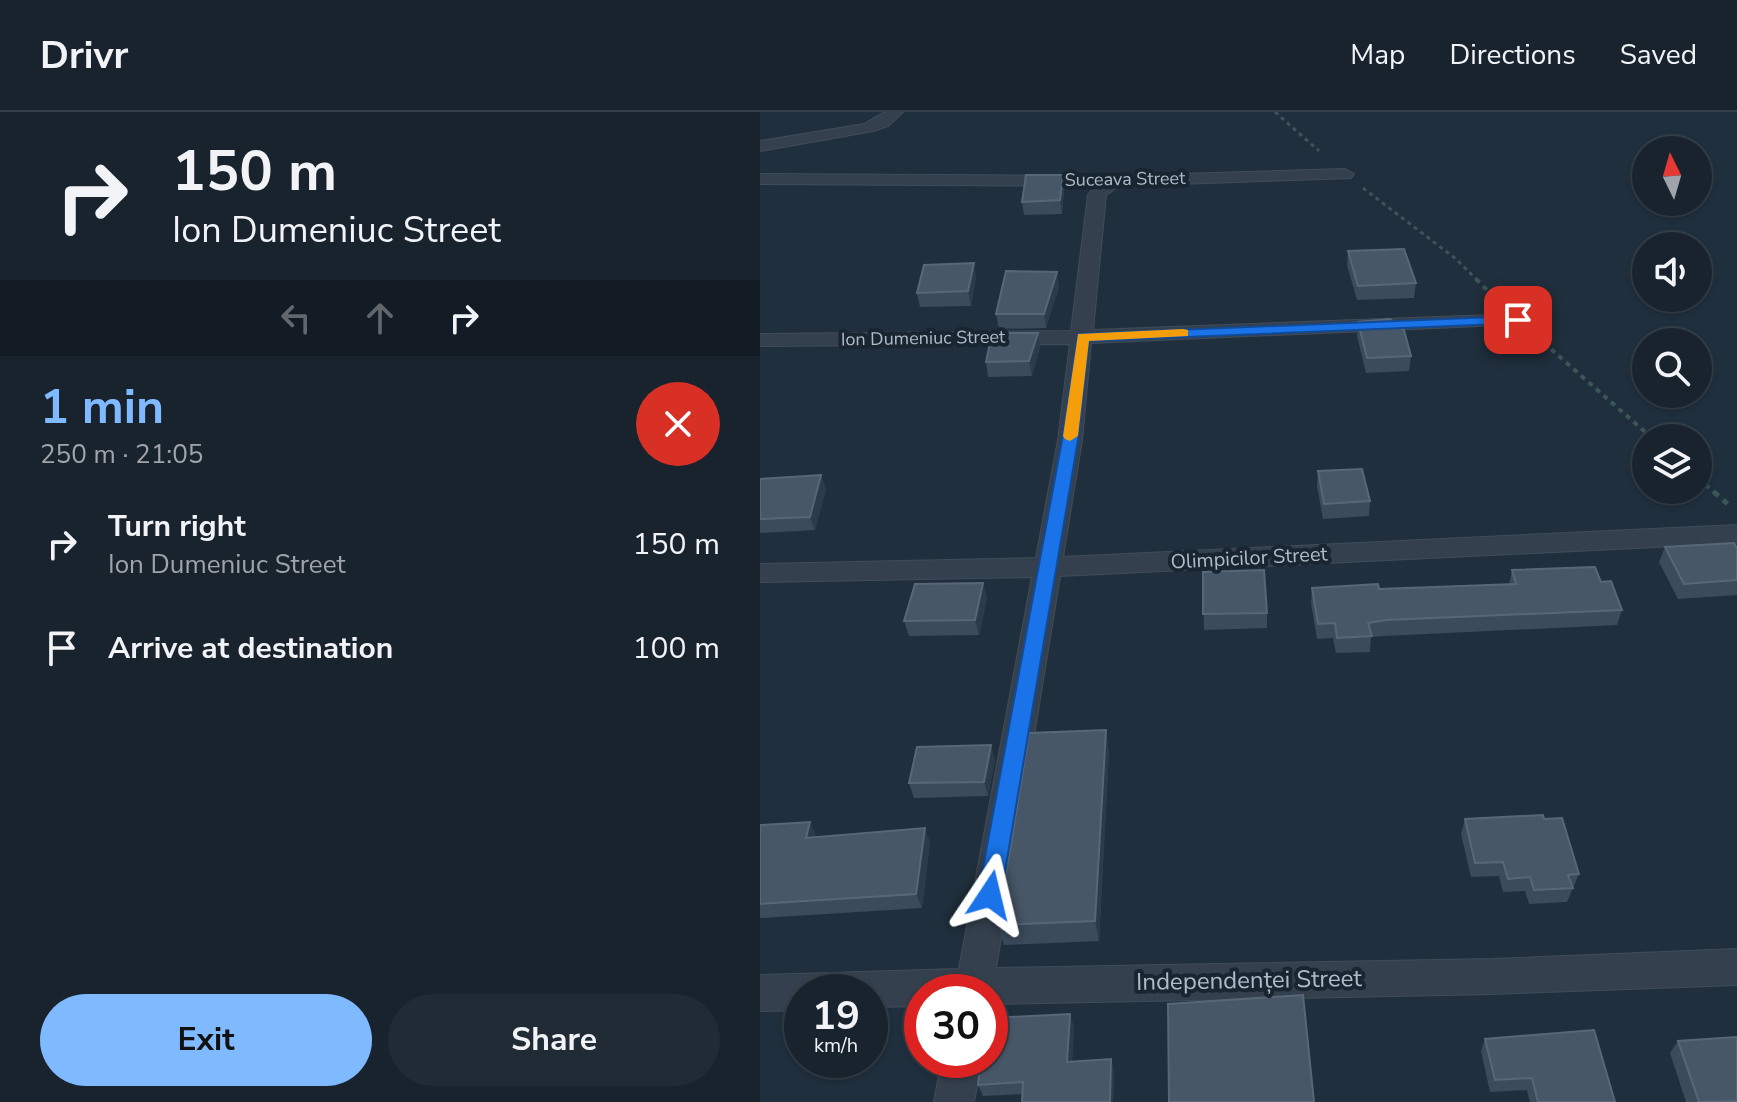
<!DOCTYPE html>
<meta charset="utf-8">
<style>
body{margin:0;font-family:"Nunito Sans",sans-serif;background:#212b36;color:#f1f3f6;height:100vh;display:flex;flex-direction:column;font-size:30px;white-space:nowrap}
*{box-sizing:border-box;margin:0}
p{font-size:26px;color:#9fa4aa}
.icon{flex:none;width:44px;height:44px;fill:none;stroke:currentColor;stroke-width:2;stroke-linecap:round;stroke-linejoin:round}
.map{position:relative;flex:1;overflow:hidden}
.drawer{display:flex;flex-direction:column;background:#18232e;width:760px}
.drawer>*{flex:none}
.top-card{background:#18232e;color:#f1f3f6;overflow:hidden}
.needle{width:52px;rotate:355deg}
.fabs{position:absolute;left:872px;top:24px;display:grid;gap:16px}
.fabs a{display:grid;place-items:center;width:80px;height:80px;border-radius:50%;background:#18232e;box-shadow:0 2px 6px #0004,0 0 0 2px #36404a;font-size:40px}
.speed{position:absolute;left:24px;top:862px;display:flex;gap:16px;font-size:40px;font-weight:700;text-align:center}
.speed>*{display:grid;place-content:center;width:104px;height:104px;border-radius:50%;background:#18232e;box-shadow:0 2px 6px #0004,0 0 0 2px #36404a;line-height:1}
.speed small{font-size:20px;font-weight:400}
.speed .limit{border:12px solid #d22;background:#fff;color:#111}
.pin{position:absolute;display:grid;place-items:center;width:68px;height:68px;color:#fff;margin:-34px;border-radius:16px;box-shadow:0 4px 12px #0006}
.me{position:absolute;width:88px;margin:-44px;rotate:10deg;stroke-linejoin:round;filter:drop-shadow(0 0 6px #0008)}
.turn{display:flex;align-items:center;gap:28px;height:168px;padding:0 40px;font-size:36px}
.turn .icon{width:104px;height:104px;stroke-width:2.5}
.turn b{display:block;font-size:56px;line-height:68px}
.lanes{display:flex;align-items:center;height:76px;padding:0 40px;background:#0003;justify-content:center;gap:40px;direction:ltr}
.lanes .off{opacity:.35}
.round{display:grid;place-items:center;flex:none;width:84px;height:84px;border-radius:42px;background:#212b36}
.overview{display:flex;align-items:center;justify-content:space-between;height:136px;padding:0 40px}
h1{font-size:48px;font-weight:700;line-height:60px;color:#7fb9ff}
.action{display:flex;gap:16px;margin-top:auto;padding:16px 40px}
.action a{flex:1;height:92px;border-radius:48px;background:#7fb9ff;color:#111;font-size:32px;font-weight:700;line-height:92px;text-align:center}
.action a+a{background:#212b36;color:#f1f3f6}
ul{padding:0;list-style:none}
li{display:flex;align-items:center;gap:24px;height:104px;padding:0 40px}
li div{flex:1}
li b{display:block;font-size:30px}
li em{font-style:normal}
header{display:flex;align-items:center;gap:48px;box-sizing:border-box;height:112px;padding:0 40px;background:#18232e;border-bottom:2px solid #36404a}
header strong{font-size:38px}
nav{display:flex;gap:44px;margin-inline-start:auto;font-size:28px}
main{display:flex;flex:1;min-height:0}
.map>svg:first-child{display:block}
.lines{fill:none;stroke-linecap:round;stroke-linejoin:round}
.street-casing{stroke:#414c59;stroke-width:2}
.path-far2{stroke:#3b5657;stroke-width:3;stroke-dasharray:4 4;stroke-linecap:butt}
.path-far1{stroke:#3b5657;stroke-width:4;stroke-dasharray:5 5;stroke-linecap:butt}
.path{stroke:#3b5657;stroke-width:5;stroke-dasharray:6 6;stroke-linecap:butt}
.street{fill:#34404d;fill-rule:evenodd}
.wall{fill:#3b4b5c}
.shaded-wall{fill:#2b3b4b}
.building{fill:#475768;stroke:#586777;stroke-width:2}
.route{fill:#1a73e8;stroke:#114b97;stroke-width:2}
.slow{fill:#f59e0b}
.labels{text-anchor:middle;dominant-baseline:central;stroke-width:8;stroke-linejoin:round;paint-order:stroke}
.far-street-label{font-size:18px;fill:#b0bbc9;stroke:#1a2532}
.street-label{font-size:20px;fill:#b0bbc9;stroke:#1a2532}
.near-street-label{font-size:24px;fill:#b0bbc9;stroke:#1a2532}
</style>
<header>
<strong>Drivr</strong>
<nav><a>Map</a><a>Directions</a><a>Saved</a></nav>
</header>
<main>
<section class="drawer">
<div class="top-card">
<div class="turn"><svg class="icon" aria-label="right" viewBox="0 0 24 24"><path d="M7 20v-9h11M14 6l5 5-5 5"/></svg><div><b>150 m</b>Ion Dumeniuc Street</div></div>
<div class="lanes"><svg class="icon off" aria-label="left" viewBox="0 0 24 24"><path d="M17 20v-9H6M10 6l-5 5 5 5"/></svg><svg class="icon off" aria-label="ahead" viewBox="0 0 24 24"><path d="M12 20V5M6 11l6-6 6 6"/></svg><svg class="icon" aria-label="right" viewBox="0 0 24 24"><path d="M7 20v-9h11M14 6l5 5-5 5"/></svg></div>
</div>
<div class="overview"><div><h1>1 min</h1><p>250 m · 21:05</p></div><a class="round" style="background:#d93025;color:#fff"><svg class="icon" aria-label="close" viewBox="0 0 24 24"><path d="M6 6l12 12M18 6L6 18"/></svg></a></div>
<ul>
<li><svg class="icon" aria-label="right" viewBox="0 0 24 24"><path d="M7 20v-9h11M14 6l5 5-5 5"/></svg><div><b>Turn right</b><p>Ion Dumeniuc Street</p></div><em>150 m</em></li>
<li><svg class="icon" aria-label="arrive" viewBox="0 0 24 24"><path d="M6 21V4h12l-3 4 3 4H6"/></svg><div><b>Arrive at destination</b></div><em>100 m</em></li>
</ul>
<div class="action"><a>Exit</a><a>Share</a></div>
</section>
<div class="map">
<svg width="977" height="990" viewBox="0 0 977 990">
<rect width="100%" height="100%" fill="#202f3d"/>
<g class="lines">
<defs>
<g id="street">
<polygon points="125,0 143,0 128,14 113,19 0,39 0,29 104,12"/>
<polygon points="585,57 594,62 591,66 359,74 346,83 333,218 758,202 765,204 768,208 765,212 331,231 322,328 303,445 977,413 977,431 300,464 236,856 733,847 977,837 977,873 733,882 230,892 230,880 162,880 162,894 110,895 110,880 42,880 42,898 0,899 0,863 199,857 272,465 0,470 0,452 276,446 298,328 310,232 0,234 0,222 311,219 328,83 335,74 0,72 0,62 356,64"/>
<polygon points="182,948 222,948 214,990 174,990"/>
</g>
</defs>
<use href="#street" class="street-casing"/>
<g class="path-far2">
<polyline points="515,0 559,39"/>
<polyline points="603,76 696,147 718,169"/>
</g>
<g class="path-far1">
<polyline points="716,167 734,185"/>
<polyline points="776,224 892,326"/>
<polyline points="938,366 956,382"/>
</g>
<polyline class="path" points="954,380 970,394"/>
<use href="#street" class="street"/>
</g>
<g class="wall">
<polygon points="304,77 302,102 264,103 262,90"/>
<polygon points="588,139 656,171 654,186 597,188 587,153"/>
<polygon points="216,165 211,194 160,195 157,181"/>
<polygon points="299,175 286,216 239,217 236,202"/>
<polygon points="598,210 651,244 649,259 606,261 597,224"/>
<polygon points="278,221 280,235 272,264 228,265 226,250"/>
<polygon points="558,359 610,389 609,404 563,407 557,374"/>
<polygon points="61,363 66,377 55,418 0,421 0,367"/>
<polygon points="905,435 977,436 977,483 918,487 899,450"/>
<polygon points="752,458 841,470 862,498 857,513 624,524 611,525 610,540 576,541 573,526 557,527 551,491 552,476 619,477 749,472"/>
<polygon points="443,460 507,501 507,516 444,518"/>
<polygon points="223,471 227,486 219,523 149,524 144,509"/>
<polygon points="349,639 339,829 244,833 238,813"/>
<polygon points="235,648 228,684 154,686 149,671"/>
<polygon points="705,707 784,707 819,762 807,790 769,792 765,779 743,780 739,764 711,765 701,722"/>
<polygon points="0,713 57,725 170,730 162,796 0,806"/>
<polygon points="314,914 312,950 351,947 354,960 353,990 262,990 262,982 223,984 218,973"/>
<polygon points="977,925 977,990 926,990 910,941 918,929"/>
<polygon points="725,927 855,990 770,990 767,978 730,980 721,939"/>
</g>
<g class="shaded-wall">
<polygon points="303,63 304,77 302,102 300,88"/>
<polygon points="214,151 216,165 211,194 208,179"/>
<polygon points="297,160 299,175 286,216 284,202"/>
<polygon points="278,221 280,235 272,264 269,249"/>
<polygon points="61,363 66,377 55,418 50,405"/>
<polygon points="223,471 227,486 219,523 215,508"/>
<polygon points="346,618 349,639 339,829 335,809"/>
<polygon points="231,633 235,648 228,684 224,670"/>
<polygon points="50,710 57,725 46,726"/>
<polygon points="165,716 170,730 162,796 156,782"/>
<polygon points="310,902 314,914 311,962 307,950"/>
<polygon points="351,947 354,960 353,990 350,990"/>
</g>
<g class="building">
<polygon points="266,63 303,63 300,88 262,90"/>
<polygon points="644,137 656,171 598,174 588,139"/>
<polygon points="214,151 208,179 157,181 164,153"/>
<polygon points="246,159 297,160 284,202 236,202"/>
<polygon points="630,207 644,218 651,244 607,246 598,210"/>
<polygon points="232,221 278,221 269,249 226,250"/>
<polygon points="602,357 610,389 564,392 558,359"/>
<polygon points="61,363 50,405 0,407 0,367"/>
<polygon points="974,431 977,436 977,468 924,472 905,435"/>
<polygon points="835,455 841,470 851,469 862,498 626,508 608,511 612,524 577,526 575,511 558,512 552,476 618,472 619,477 756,472 752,458"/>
<polygon points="504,458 507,501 443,502 443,460"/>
<polygon points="223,471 215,508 144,509 155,472"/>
<polygon points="346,618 335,809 238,813 269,621"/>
<polygon points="231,633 224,670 149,671 157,635"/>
<polygon points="783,703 784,707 802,706 819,762 808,763 813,776 774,778 770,765 748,767 743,750 715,751 705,707"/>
<polygon points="50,710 46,726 165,716 156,782 0,792 0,713"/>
<polygon points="543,883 554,990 409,990 408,892"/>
<polygon points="310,902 307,950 351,947 350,990 262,990 263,970 218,973 221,948 230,948 230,906"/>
<polygon points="834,918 855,990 778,990 772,966 735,968 725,927"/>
<polygon points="977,925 977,989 939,990 918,929"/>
</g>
<polygon class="route" points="758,204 765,208 763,211 329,229 318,328 241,783 238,790 230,794 222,790 218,783 302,328 318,222"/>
<polygon class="slow" points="423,217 428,218 428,224 329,229 318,324 310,329 305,327 303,324 318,222"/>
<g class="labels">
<g class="far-street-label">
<text transform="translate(365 67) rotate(-1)">Suceava Street</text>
<text transform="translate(163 226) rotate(-1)">Ion Dumeniuc Street</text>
</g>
<g class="street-label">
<text transform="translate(489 446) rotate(-3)">Olimpicilor Street</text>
</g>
<g class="near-street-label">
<text transform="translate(489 868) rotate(-1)">Independenței Street</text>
</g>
</g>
</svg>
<div class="fabs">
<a><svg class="needle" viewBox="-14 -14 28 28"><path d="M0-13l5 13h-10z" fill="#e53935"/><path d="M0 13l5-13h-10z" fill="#9fa4aa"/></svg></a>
<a><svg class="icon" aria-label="sound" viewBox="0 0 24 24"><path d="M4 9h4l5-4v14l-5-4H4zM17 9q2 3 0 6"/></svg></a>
<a><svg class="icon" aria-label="search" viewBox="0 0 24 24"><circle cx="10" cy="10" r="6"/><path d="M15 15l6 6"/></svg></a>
<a><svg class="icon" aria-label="layers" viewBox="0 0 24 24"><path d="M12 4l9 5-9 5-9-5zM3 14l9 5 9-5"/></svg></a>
</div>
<div class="speed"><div>19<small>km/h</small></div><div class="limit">30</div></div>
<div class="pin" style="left:758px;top:208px;background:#d93025"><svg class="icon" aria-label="arrive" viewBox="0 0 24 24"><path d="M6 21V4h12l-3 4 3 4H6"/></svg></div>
<svg class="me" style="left:230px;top:783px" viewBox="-20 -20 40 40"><path d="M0-17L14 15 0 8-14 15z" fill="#1a73e8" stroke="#fff" stroke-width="4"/></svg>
</div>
</main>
